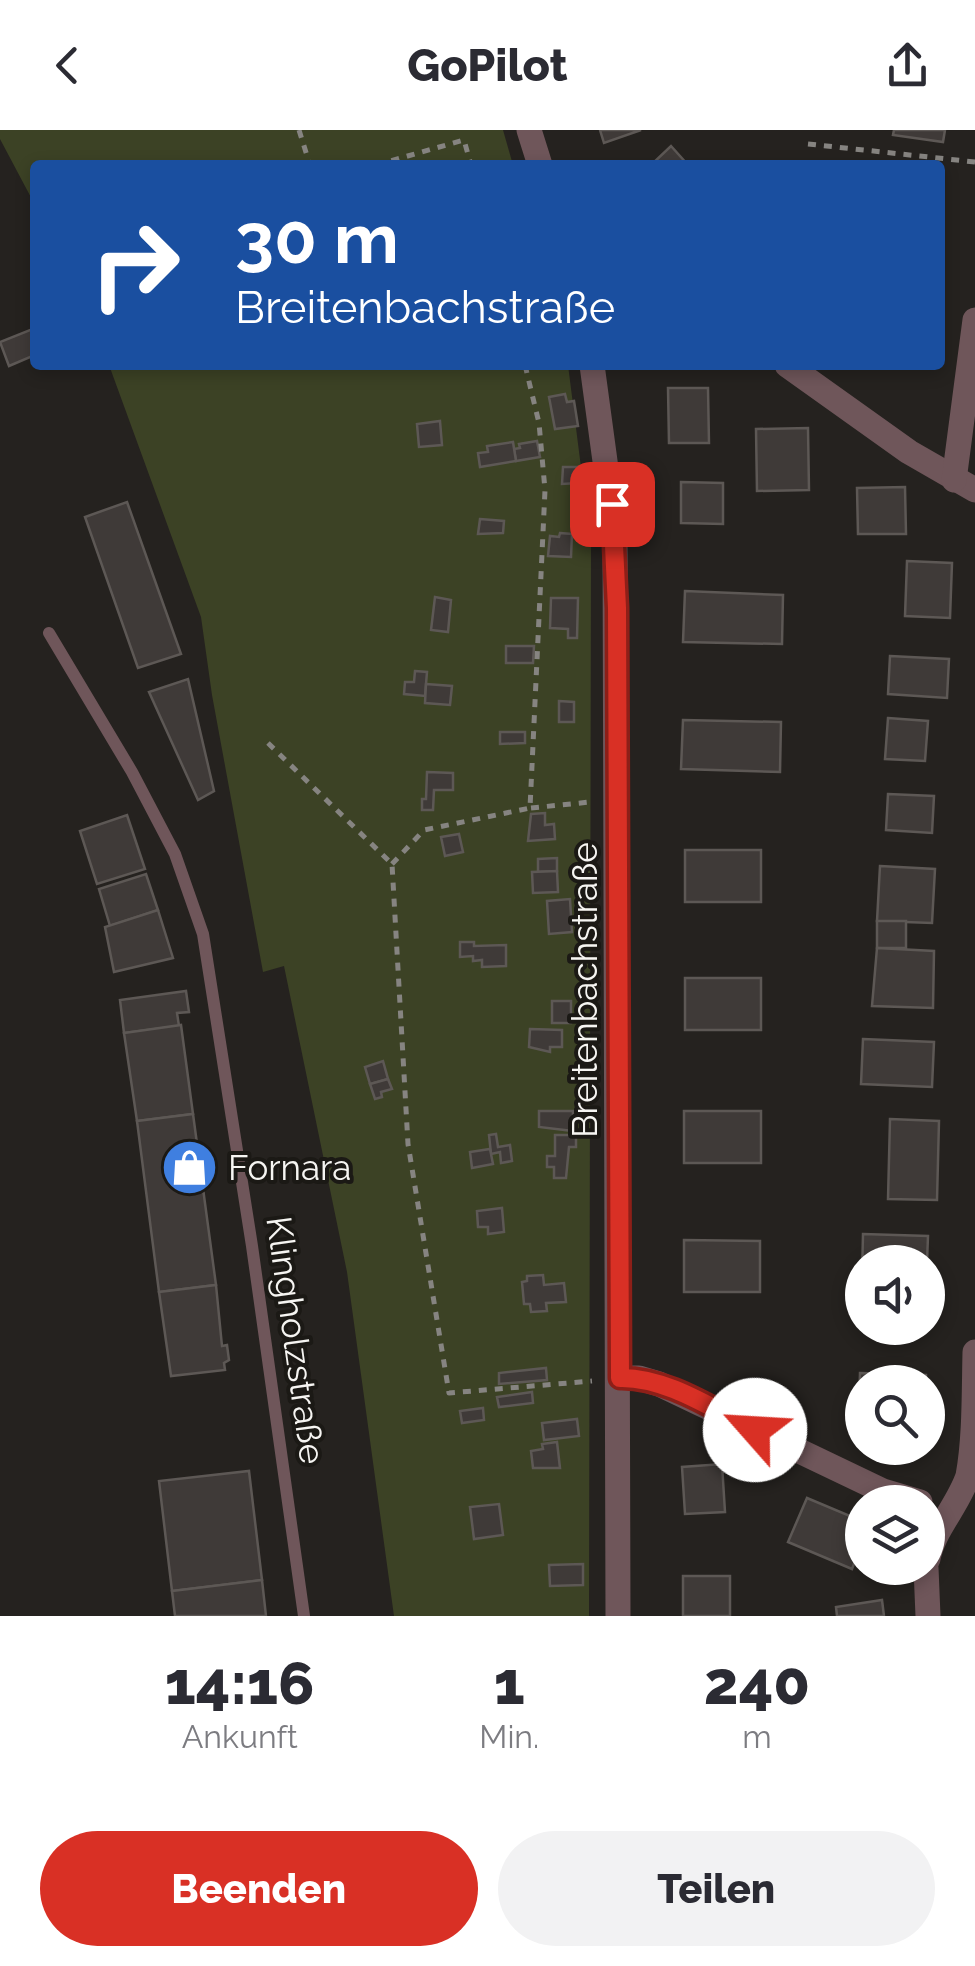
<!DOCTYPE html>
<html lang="de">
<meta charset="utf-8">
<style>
body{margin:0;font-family:Raleway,sans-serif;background:#f2f2f3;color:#2b2b33;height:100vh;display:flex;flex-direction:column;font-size:38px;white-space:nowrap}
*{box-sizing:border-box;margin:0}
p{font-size:32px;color:#7c7c81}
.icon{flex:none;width:55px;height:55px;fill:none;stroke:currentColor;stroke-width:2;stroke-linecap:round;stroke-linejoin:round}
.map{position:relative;height:1486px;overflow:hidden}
.side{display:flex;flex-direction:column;background:#fff;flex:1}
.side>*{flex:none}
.guide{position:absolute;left:30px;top:30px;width:915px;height:210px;border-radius:10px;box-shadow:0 5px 15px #0003;background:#1a4fa0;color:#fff;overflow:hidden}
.tools{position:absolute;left:845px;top:1115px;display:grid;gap:20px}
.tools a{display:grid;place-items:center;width:100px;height:100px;border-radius:50%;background:#fff;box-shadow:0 5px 15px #0003;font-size:50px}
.pin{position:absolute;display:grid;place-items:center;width:85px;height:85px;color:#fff;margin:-42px;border-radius:20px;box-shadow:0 5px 15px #0006}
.me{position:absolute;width:110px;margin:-55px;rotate:296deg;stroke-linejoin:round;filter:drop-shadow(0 0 8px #0008)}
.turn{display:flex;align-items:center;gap:35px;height:210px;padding:0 40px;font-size:45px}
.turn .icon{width:130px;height:130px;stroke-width:2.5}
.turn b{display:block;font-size:70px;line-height:85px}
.eta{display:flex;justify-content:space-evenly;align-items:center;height:170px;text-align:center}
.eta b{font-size:60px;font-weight:800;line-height:70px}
.action{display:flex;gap:20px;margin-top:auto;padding:20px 40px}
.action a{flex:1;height:115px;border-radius:60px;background:#d93025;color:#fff;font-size:40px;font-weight:800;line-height:115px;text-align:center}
.action a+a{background:#f2f2f3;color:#2b2b33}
header{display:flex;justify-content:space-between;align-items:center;height:130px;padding:0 40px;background:#fff;font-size:45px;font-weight:800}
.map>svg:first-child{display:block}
.green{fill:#3c4225}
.building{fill:#3f3a38;stroke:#5d5855;stroke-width:2.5}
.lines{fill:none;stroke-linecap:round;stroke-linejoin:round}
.path{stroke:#868481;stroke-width:5;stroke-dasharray:8 8;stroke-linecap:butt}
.lane{stroke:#6f565a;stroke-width:12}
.street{stroke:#6f565a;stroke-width:25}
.route-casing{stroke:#8d1f18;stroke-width:25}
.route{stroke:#d93025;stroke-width:18}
.labels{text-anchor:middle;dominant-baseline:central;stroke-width:8;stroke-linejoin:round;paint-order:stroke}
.street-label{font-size:35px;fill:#f6f5f2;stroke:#1b1915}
.poi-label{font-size:35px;fill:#f6f5f2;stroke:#1b1915;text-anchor:start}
</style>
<header><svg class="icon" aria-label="back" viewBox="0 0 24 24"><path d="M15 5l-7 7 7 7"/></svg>GoPilot<svg class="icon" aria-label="share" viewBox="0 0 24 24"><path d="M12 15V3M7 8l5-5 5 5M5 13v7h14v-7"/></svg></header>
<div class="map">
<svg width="975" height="1486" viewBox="0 0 975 1486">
<rect width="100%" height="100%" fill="#25221f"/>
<g class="green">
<polygon points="0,0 503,0 513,35 35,35 35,75 0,9"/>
<polygon points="109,235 568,235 591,416 589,1486 394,1486 347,1142 284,836 263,842 212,565 201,487"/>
</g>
<g class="building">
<polygon points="600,0 641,0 604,13"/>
<polygon points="894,0 945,0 943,12 893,5"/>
<polygon points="671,16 688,35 651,35"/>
<polygon points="35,198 35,225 9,236 0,212"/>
<polygon points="668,258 708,258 709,313 669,313"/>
<polygon points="565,264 567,272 574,271 578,296 555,299 549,267"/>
<polygon points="440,291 442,315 419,317 417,294"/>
<polygon points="808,298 809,360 757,361 756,299"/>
<polygon points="537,311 540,327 516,331 514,319 520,318 519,314"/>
<polygon points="513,312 516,331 480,337 478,323 488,322 487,316"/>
<polygon points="563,337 578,337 578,353 562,354"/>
<polygon points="681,352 723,353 723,394 681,393"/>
<polygon points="905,357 906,404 858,404 857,358"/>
<polygon points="127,372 181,524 138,538 85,387"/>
<polygon points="480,389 504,391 503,403 478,404"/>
<polygon points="560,403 572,404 571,427 548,426 550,406 559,407"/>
<polygon points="907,431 952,433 950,488 905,486"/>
<polygon points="685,461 783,465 782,514 683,512"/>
<polygon points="435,467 451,470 448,502 431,500"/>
<polygon points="551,468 578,468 577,508 568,508 568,499 550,498"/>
<polygon points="506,516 534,516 533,533 506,533"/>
<polygon points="890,526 949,529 947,568 888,564"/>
<polygon points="415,541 427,542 425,566 404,564 405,552 414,552"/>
<polygon points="188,549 214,661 198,670 149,562"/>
<polygon points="426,554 452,556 450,575 425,573"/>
<polygon points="559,571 574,572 574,592 559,592"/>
<polygon points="888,588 928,591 925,631 885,629"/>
<polygon points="683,590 781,592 780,642 681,639"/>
<polygon points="500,602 525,602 525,613 500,614"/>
<polygon points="427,642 453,643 453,660 434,660 433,680 422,680 422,669 426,669"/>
<polygon points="888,664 934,666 932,703 886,700"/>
<polygon points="545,683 545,695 554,694 555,709 528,711 531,684"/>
<polygon points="127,685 145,739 97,754 80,701"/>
<polygon points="459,704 463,722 445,726 441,707"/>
<rect x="685" y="720" width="76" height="52"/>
<polygon points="557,728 557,741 538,742 538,729"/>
<polygon points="880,736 935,739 932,793 877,791"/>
<polygon points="557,741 558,762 533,763 532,742"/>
<polygon points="146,744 158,780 110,796 99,759"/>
<polygon points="570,769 572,802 549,804 547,771"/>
<polygon points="158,780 173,828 114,842 105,797"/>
<rect x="877" y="791" width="29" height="27"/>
<polygon points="460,812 474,812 474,816 506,815 506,836 482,837 482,830 473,831 473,826 460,827"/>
<polygon points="877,818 934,821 933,878 872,876"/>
<rect x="685" y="848" width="76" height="52"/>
<polygon points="186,861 189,882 177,883 179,896 124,903 120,870"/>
<rect x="552" y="871" width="19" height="22"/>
<polygon points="181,895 193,984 137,991 124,903"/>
<polygon points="530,899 562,900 562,917 550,917 550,922 529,917"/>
<polygon points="863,909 934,912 932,957 861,954"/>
<polygon points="383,931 388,949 370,954 365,937"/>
<polygon points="388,949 392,959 381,962 382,967 375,969 370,954"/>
<polygon points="539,981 573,981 573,1001 539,997"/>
<rect x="684" y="981" width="77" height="52"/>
<polygon points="193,984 216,1155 159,1162 137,991"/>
<polygon points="890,989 939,991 937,1070 888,1069"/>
<polygon points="496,1004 498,1017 510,1015 512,1031 501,1033 500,1022 491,1024 489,1005"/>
<polygon points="555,1005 576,1005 576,1017 569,1017 566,1048 554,1048 554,1037 547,1037 547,1026 555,1026"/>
<polygon points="490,1019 493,1034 472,1038 470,1022"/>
<polygon points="502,1078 504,1102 488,1104 488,1097 478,1097 477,1081"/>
<polygon points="863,1104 928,1106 927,1132 862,1132 862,1147"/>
<polygon points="684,1110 760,1111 760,1162 684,1162"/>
<polygon points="543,1145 544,1155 564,1153 566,1172 546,1173 547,1181 531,1182 530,1174 524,1174 522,1152 527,1151 527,1146"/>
<polygon points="216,1155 222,1216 227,1215 229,1230 224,1233 225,1240 171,1246 159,1162"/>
<polygon points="546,1238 547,1250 499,1254 499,1243"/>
<polygon points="860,1243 926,1245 926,1252 862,1252 862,1304 858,1304"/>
<polygon points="532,1262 533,1273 499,1277 497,1267"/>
<polygon points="483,1278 484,1290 462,1293 460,1281"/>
<polygon points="577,1289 579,1306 544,1310 542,1293"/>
<polygon points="557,1312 560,1338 533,1338 531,1321 543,1319 542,1314"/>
<polygon points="722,1334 725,1382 685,1384 682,1337"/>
<polygon points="249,1341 262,1450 172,1461 159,1351"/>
<polygon points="807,1368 862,1391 862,1413 852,1439 788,1412"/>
<polygon points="499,1374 503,1405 474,1409 470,1377"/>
<polygon points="583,1434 583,1455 550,1456 549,1435"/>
<rect x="683" y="1446" width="47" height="40"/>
<polygon points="262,1450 266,1486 175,1486 172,1461"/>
<polygon points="882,1470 884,1486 837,1486 836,1477"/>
</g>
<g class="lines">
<g class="path">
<polyline points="299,0 310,35"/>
<polyline points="808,14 975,32"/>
<polyline points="376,35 464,10 471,35"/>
<polyline points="268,613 392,734 408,1014 449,1263 592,1251"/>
<polyline points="531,678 590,672"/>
<polyline points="392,734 424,700 530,678 545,360 539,293 525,235"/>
</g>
<polyline class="lane" points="49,503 132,642 175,724 203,804 252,1116 304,1486"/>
<g class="street">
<polyline points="529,0 540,35"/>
<polyline points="592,235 615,405 618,1486"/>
<polyline points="787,235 909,322 975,360"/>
<polyline points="954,350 975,190"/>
<polyline points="620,1248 639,1248 659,1254 883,1361 920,1372"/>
<path d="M928 1429C933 1400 958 1376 968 1346 975 1308 974 1262 975 1222"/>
<polyline points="926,1438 928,1486"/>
</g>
</g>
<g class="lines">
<defs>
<path id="route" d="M612 374 617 478 620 1248C667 1247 714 1280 755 1300"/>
</defs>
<use href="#route" class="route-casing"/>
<use href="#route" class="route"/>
</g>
<defs>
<symbol id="shop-disc" viewBox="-11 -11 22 22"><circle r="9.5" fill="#3f7fe0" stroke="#1b1915"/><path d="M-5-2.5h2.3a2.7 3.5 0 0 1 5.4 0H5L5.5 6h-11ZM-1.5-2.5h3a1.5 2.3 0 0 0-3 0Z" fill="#fff"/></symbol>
</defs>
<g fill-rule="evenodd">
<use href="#shop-disc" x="158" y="1006" width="63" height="63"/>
</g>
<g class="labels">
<g class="street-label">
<text transform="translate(584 860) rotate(-90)">Breitenbachstraße</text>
<text transform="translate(296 1210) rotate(82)">Klingholzstraße</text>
</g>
<g class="poi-label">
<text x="228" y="1037">Fornara</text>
</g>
</g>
</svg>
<div class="tools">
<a><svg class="icon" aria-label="sound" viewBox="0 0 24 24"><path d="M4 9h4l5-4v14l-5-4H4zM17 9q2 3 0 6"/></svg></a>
<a><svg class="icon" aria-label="search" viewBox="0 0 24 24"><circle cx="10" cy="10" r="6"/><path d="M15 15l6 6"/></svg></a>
<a><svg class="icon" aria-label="layers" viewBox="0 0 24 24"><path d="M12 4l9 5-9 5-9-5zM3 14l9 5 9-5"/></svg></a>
</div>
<div class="pin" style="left:612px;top:374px;background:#d93025"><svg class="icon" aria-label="arrive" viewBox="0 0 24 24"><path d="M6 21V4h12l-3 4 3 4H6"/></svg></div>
<svg class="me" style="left:755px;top:1300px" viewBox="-20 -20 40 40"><circle r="19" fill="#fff"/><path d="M0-13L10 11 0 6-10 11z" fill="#d93025"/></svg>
<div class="guide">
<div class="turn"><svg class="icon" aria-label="right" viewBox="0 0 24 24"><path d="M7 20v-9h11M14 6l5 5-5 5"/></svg><div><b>30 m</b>Breitenbachstraße</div></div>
</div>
</div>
<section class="side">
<div class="eta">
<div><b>14:16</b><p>Ankunft</p></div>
<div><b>1</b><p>Min.</p></div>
<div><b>240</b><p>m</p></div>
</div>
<div class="action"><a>Beenden</a><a>Teilen</a></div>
</section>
